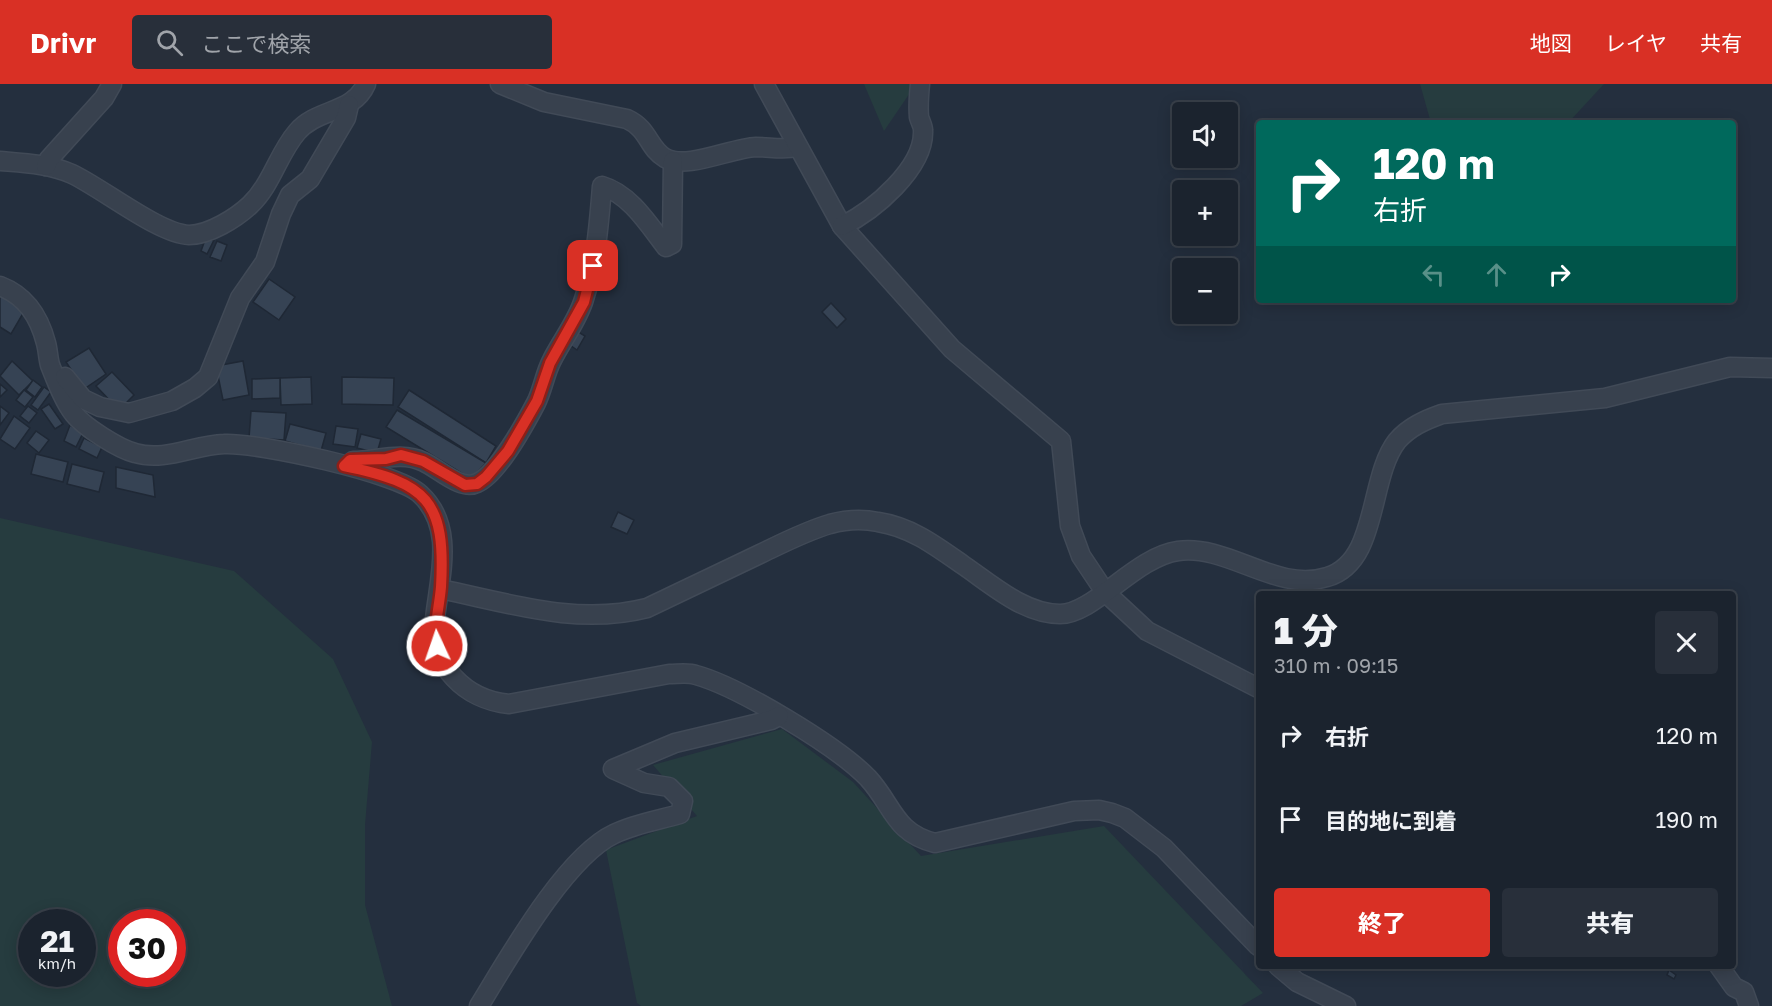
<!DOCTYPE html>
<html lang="ja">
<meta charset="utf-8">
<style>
body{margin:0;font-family:"Golos Text","Noto Sans JP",sans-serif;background:#282f3a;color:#f1f3f6;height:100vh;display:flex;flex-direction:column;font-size:22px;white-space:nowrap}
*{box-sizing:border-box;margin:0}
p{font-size:20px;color:#a0a4aa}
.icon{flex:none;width:33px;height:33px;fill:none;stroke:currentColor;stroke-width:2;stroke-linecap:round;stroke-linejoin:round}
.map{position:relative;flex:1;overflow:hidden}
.panel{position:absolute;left:1256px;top:507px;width:480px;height:378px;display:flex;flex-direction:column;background:#1b232e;border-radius:6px;box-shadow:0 3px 15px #0003,0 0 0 2px #39404a}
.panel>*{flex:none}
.top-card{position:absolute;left:1256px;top:36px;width:480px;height:183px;border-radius:6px;box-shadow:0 3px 15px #0003,0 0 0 2px #39404a;background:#00695c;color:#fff;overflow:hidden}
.buttons{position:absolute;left:1172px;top:18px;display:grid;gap:12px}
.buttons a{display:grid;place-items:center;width:66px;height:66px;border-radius:6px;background:#1b232e;box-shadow:0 3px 15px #0003,0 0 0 2px #39404a;font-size:30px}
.speed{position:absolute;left:18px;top:825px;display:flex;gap:12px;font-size:30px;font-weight:700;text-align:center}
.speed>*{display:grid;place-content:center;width:78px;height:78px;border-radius:50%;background:#1b232e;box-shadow:0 3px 15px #0003,0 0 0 2px #39404a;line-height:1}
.speed small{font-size:15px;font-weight:400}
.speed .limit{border:9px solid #d22;background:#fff;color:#111}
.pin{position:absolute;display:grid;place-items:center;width:51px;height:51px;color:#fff;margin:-26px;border-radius:12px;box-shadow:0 3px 9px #0006}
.me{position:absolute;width:66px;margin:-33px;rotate:357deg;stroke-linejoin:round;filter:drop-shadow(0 0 4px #0008)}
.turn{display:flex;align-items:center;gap:21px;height:126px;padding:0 18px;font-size:27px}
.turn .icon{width:78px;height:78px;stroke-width:2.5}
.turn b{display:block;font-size:42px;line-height:51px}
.lanes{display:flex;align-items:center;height:57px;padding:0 18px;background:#0003;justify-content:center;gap:30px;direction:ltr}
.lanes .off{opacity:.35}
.round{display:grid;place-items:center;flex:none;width:63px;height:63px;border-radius:6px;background:#282f3a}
.head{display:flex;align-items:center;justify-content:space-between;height:102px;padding:0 18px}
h1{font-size:36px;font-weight:800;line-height:45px}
.button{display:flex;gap:12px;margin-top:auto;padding:12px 18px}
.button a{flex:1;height:69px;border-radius:6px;background:#d93025;color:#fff;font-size:24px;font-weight:800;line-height:69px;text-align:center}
.button a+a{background:#282f3a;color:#f1f3f6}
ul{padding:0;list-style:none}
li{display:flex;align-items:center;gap:18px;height:84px;padding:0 18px}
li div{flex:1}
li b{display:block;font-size:22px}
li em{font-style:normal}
header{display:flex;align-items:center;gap:36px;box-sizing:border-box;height:84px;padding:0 30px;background:#d93025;color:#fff}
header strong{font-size:28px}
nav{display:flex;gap:33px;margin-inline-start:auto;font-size:21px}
.search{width:420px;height:54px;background:#282f3a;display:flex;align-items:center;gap:15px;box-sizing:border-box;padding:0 21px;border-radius:6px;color:#a0a4aa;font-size:22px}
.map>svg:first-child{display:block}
.green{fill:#263c3f;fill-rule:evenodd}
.building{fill:#364354;stroke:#1f2835;stroke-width:1.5}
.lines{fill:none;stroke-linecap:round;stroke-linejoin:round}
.minor-casing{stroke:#414a57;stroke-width:21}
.minor{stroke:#38414e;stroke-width:18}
.route-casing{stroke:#8d1f18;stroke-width:15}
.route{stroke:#d93025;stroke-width:10}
</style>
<header>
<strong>Drivr</strong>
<div class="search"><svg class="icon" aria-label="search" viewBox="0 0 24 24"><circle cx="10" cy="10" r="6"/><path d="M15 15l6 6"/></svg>ここで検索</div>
<nav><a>地図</a><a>レイヤ</a><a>共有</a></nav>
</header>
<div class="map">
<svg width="1772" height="922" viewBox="0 0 1772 922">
<rect width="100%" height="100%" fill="#242f3e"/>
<g class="green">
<polygon points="864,0 916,0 884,47"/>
<polygon points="1420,0 1604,0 1568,39 1431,39"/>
<path d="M0 434 234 487 333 575 372 658 365 741V821L392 922H0ZM32 838H82V890H32ZM122 838H172V890H122Z"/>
<polygon points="782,645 853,698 921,772 1104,742 1263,909 1241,922 641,922 637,919 606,766 697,732 653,681"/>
</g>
<g class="building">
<polygon points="205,156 214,156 207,170 201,167"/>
<polygon points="217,157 227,161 221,177 210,173"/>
<polygon points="269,195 295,213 279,236 253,218"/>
<polygon points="0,211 25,226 11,250 0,243"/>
<polygon points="831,219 846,235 837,244 822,228"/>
<polygon points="572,244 585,252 577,266 567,259"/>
<polygon points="89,264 106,290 84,305 66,278"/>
<polygon points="12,277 33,297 19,311 0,292"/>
<polygon points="243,277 249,311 223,316 216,282"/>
<polygon points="112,288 134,311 119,326 96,302"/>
<polygon points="311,293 312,320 281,321 280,294"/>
<polygon points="342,293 394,294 393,321 342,320"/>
<polygon points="280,294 280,314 252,315 252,295"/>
<polygon points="33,296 42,303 35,313 26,306"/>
<polygon points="0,300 7,306 0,313"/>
<polygon points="44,303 51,308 38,326 31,321"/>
<polygon points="24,306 33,313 25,323 16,316"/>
<polygon points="409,306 496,362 486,379 398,323"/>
<polygon points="49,320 63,340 55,345 41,325"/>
<polygon points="0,322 9,329 0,341"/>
<polygon points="28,322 37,329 29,339 20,332"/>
<polygon points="397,326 486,379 471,395 386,343"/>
<polygon points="251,327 286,329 284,356 249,354"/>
<polygon points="14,332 30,344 15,365 0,355"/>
<polygon points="290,340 326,349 321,367 285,357"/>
<polygon points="70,341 83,349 76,363 64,357"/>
<polygon points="336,342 358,345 355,363 333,360"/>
<polygon points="36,347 49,356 39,369 27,359"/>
<polygon points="361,350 381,355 377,369 357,364"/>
<polygon points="84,354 102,363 97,374 79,365"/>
<polygon points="36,370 68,378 63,398 31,390"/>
<polygon points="72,380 104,388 99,408 67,400"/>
<polygon points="116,383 153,391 155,413 116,404"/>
<polygon points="618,428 634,436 627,450 611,443"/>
<polygon points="1669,886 1676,891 1674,895 1667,891"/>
</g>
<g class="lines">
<defs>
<g id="minor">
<path d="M500 0 544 18 627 35C649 45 648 64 665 74 687 86 731 64 756 63 770 63 783 66 797 63"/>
<polyline points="764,0 842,142 952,265 1061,357 1070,442 1081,472 1105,508 1147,547 1258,604"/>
<path d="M0 77C24 79 50 80 72 90 102 104 159 150 189 151 209 151 236 134 250 121 272 100 278 70 297 48 317 24 353 30 366 0"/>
<polyline points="46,82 49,75 104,14 112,0"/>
<path d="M842 142C873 127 925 84 923 46 923 42 920 37 919 33 918 22 919 10 920 0"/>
<path d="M0 202C26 212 39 232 46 259 48 266 48 274 50 281 56 296 64 318 74 330 84 343 119 365 135 369 165 378 194 361 224 360 257 358 398 389 420 410 456 443 439 494 435 535 430 582 466 616 509 620L669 590C678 590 688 588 696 591 739 603 837 662 868 694 893 721 894 749 935 759L1074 727 1099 726 1112 729 1125 734 1164 764 1258 862"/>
<polyline points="65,293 83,315 100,323 129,329 172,317 195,304 208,293 240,214 265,178 281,130 290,111 310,95 346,34 349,21"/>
<path d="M353 377C377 377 401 367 424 378 439 385 461 407 477 399 497 391 526 338 536 319 543 305 545 289 552 276 562 256 578 236 584 215 596 178 599 141 602 102 630 110 649 141 666 163L672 160 673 77"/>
<path d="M440 505C509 519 577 542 647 524 684 506 722 488 760 470 783 459 806 447 830 440 845 436 863 435 878 438 911 443 936 462 963 481 991 500 1024 530 1060 530 1094 530 1135 473 1178 467 1229 460 1276 509 1327 493 1379 478 1368 394 1397 357 1409 343 1425 336 1442 330L1605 314 1730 283 1772 284"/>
<polyline points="1278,882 1297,898 1346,922"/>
<polyline points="1719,882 1734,903 1744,908 1749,922"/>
<path d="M479 922C508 875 565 773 614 750 634 740 659 736 680 730L683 717 669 703 644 699 613 685 675 659 771 636 779 632"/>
</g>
</defs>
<use href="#minor" class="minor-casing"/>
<use href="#minor" class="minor"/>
</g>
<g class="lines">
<defs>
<path id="route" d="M437 562C434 537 439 526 441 503 446 416 427 399 344 382L350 376 386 375 401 371 423 377 465 401 477 400 486 393 508 367 537 317 550 279 584 218 593 182"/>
</defs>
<use href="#route" class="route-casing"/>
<use href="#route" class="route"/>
</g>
</svg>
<div class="buttons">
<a><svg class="icon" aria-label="sound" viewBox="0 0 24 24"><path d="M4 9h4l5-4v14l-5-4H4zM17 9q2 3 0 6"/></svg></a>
<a>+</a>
<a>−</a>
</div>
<div class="speed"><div>21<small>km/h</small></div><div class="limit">30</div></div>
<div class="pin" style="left:593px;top:182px;background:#d93025"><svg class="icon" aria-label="arrive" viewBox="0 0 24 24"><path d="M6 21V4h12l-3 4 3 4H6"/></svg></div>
<svg class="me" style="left:437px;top:562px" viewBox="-20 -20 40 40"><circle r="17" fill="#d93025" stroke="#fff" stroke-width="3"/><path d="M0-11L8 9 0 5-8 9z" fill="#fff"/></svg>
<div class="top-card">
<div class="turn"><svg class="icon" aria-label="right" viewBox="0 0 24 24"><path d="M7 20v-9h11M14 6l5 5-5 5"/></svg><div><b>120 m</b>右折</div></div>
<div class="lanes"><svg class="icon off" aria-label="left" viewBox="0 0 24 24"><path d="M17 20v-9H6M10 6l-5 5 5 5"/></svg><svg class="icon off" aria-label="ahead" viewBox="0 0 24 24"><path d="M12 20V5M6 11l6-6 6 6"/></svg><svg class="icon" aria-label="right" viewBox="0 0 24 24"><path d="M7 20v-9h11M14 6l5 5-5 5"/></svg></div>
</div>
<section class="panel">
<div class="head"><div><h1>1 分</h1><p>310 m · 09:15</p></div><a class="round"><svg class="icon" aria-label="close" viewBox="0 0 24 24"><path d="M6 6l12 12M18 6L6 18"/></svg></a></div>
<ul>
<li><svg class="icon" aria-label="right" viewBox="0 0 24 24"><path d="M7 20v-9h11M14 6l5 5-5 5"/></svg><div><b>右折</b></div><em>120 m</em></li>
<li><svg class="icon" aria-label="arrive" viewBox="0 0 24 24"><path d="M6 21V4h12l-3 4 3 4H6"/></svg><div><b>目的地に到着</b></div><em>190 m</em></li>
</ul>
<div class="button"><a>終了</a><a>共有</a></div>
</section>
</div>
